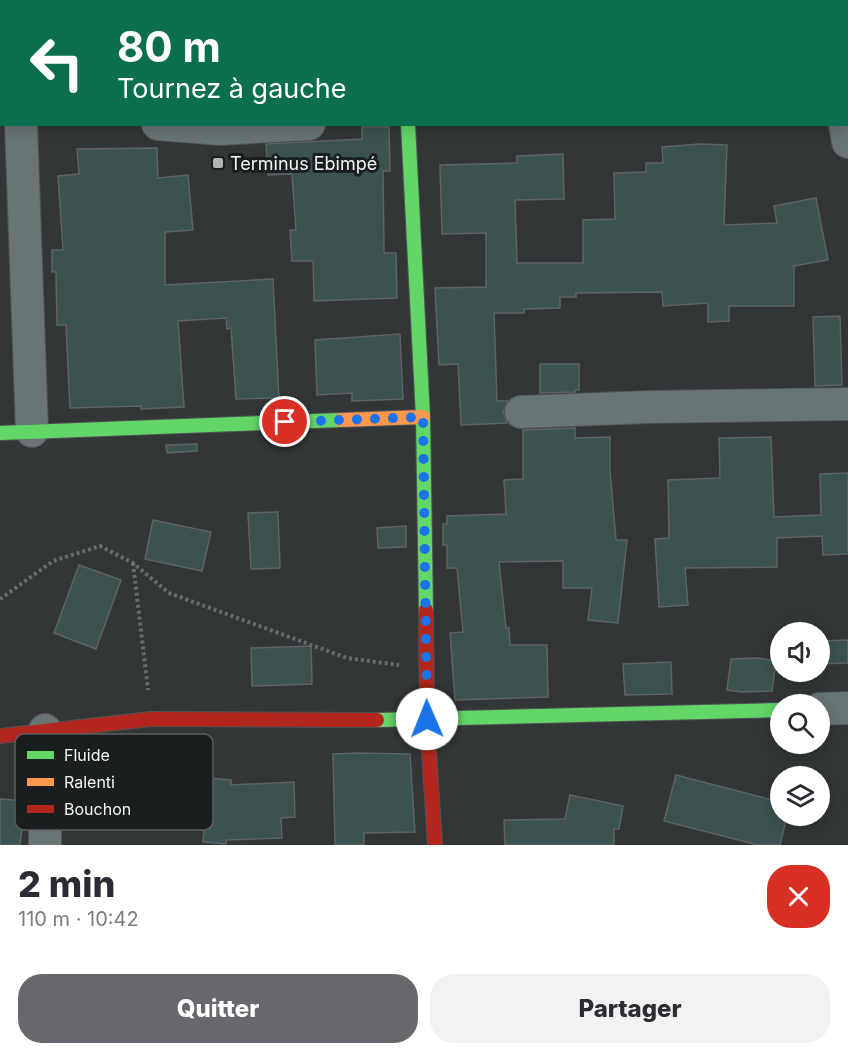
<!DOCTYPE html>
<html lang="fr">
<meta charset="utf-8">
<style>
body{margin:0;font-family:Inter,sans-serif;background:#f2f2f3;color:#2b2b33;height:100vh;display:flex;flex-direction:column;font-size:22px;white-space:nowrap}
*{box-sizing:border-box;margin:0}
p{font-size:20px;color:#7c7c81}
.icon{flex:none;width:33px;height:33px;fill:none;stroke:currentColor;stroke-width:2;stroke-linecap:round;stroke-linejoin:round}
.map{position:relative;height:845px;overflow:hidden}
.sheet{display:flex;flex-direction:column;background:#fff;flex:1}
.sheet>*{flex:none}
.top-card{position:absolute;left:0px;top:0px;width:849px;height:126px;box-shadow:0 3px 15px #0003;background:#0b6e4f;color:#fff;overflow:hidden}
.buttons{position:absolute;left:770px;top:622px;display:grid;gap:12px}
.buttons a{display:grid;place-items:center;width:60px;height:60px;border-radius:50%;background:#fff;box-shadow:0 3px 15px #0003;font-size:30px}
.pin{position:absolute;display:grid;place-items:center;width:51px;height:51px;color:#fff;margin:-26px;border:3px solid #fff;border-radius:50%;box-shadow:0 2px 6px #0007}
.me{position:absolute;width:66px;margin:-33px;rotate:359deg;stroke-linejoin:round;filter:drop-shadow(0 0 4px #0008)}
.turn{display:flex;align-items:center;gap:21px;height:126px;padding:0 18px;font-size:27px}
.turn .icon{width:78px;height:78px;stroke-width:2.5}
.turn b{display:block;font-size:42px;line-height:51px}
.round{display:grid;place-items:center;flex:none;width:63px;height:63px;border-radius:24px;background:#f2f2f3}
.summary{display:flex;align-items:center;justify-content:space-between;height:102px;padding:0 18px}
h1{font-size:36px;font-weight:800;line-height:45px}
.primary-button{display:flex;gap:12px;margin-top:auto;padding:12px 18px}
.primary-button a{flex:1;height:69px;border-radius:24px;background:#66686d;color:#fff;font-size:24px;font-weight:800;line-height:69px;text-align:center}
.primary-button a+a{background:#f2f2f3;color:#2b2b33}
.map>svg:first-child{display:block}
.building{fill:#3b5251;stroke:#5f6363;stroke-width:1.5}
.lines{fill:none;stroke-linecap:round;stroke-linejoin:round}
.street-casing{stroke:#515454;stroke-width:34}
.fast-casing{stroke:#515454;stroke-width:16}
.slow-casing{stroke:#515454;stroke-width:16}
.jam-casing{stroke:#515454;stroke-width:16}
.path{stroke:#656c6c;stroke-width:4;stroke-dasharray:3 3;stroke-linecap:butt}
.street{stroke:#697474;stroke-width:32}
.fast{stroke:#63d668;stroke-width:14}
.slow{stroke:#ff974d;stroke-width:14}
.jam{stroke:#b3261e;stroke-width:14}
.route{stroke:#1a73e8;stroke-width:10;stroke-dasharray:0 18}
.poi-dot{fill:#aeb3b3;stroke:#1b1e1e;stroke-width:2}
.labels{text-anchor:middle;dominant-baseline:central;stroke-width:6;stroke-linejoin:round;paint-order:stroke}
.poi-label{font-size:18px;fill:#f1f6f6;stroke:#1b1e1e;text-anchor:start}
.key{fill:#1b1e1e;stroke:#5b5f5f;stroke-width:1.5}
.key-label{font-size:16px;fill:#f1f6f6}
</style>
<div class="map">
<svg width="848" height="845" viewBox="0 0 848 845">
<rect width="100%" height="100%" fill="#323636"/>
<g class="building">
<polygon points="362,127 389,127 390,171 383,171 384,253 396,253 397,298 314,301 313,261 292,261 290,230 296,230 292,174 268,175 266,144 362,139"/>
<polygon points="700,144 727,145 724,225 777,223 774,206 816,198 828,260 794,266 794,306 729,306 729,321 708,322 708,303 663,306 662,292 576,293 576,297 560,297 560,308 524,309 524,313 494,313 497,401 508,401 503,412 507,423 461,425 458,364 439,365 435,288 486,287 486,233 442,234 440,165 517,163 517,156 563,154 564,199 515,200 517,263 583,263 583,220 615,219 614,173 646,172 646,163 663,163 662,147"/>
<polygon points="157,148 158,178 188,175 193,230 165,232 165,285 273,279 279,398 236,399 231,328 227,329 226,318 178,321 184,407 141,409 141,406 70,408 66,325 57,325 56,272 52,272 52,250 63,250 58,176 79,174 77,149"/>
<polygon points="840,316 842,385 815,386 813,317"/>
<polygon points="400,334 403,399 352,401 352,393 317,395 315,340"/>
<polygon points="540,364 579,364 579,390 575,390 575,392 540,393"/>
<polygon points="575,428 575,438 610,437 610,471 616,540 627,540 618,623 588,620 592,588 563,588 563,561 499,562 506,628 509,628 510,645 547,645 548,697 455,700 450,633 463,632 457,568 447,568 447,545 443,545 443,524 447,524 447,516 506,514 504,480 523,479 523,430"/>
<polygon points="771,437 774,517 821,515 820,474 848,473 848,554 823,555 822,536 777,538 777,567 685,568 688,605 659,607 655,539 669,538 668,480 720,478 719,438"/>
<polygon points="197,444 197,451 167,453 166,445"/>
<polygon points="278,512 280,568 251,569 248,513"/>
<polygon points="153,520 211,532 202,571 145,559"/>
<polygon points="406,526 406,547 378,548 377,528"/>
<polygon points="79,565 121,580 96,649 54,633"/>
<polygon points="848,640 848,663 819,664 819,641"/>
<polygon points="311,646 312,684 252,686 251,648"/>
<polygon points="757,658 776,661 772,691 743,692 727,690 731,659"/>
<polygon points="671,662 672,694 625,695 623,664"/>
<polygon points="356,753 410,754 415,832 364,833 364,845 335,845 333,754"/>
<polygon points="676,775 780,802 780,816 787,816 780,845 758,845 664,821"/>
<polygon points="208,778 231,780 231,785 294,782 295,817 281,818 282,838 226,840 226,844 203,842"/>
<polygon points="570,795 623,806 619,829 614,829 614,845 505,845 504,820 565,819"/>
<polygon points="0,799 25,801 20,845 0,845"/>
</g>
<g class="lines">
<defs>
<g id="street">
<polyline points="16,0 16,2"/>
<polyline points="833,0 833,2"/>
<polyline points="21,124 32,431"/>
<polyline points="158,124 220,129 309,124"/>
<polyline points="845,124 848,142"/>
<polyline points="521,412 648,407 848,404"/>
<polyline points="819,709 848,708"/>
<polyline points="45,845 45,730"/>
</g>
<g id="fast">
<polyline points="408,124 423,417 426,610"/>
<polyline points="0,433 341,420"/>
<polyline points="377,720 780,710"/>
</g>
<g id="slow">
<polyline points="406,0 406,2"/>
<polyline points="341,420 423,417"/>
</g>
<g id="jam">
<polyline points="426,610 427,719 435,845"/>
<polyline points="0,736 151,719 377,720"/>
</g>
</defs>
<use href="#street" class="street-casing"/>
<use href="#fast" class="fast-casing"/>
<use href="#slow" class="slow-casing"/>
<use href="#jam" class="jam-casing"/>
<g class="path">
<polyline points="133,563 148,690"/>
<polyline points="0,599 53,561 100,546 133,563 169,593 347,658 399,665"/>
</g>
<use href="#street" class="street"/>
<use href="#fast" class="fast"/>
<use href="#slow" class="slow"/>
<use href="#jam" class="jam"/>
</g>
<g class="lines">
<polyline class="route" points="285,422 423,417 427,719"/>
</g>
<rect class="poi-dot" x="212" y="157" width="12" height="12" rx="3"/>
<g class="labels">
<g class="poi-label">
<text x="230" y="163">Terminus Ebimpé</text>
</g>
</g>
<rect x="15" y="734" width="198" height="96" rx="9" class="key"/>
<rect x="27" y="751" width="27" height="8" fill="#63d668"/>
<rect x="27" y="778" width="27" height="8" fill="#ff974d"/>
<rect x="27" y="805" width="27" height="8" fill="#b3261e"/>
<g class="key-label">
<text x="64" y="761">Fluide</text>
<text x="64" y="788">Ralenti</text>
<text x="64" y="815">Bouchon</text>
</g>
</svg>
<div class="buttons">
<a><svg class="icon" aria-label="sound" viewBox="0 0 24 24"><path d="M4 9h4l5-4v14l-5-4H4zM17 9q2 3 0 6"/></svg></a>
<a><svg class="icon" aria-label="search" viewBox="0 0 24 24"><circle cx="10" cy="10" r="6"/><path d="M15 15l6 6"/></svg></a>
<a><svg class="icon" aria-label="layers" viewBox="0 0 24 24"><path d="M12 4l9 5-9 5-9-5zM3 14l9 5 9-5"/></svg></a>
</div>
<div class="pin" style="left:285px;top:422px;background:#d93025"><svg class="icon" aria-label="arrive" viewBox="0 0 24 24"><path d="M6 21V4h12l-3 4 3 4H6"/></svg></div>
<svg class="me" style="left:427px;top:719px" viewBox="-20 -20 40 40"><circle r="19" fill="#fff"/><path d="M0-13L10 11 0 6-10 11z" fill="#1a73e8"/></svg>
<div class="top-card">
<div class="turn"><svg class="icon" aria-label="left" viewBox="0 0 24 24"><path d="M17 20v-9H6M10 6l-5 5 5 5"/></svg><div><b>80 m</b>Tournez à gauche</div></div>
</div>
</div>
<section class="sheet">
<div class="summary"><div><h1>2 min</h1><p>110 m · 10:42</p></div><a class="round" style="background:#d93025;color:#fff"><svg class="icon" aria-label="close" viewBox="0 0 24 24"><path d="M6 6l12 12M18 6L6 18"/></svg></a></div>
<div class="primary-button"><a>Quitter</a><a>Partager</a></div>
</section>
